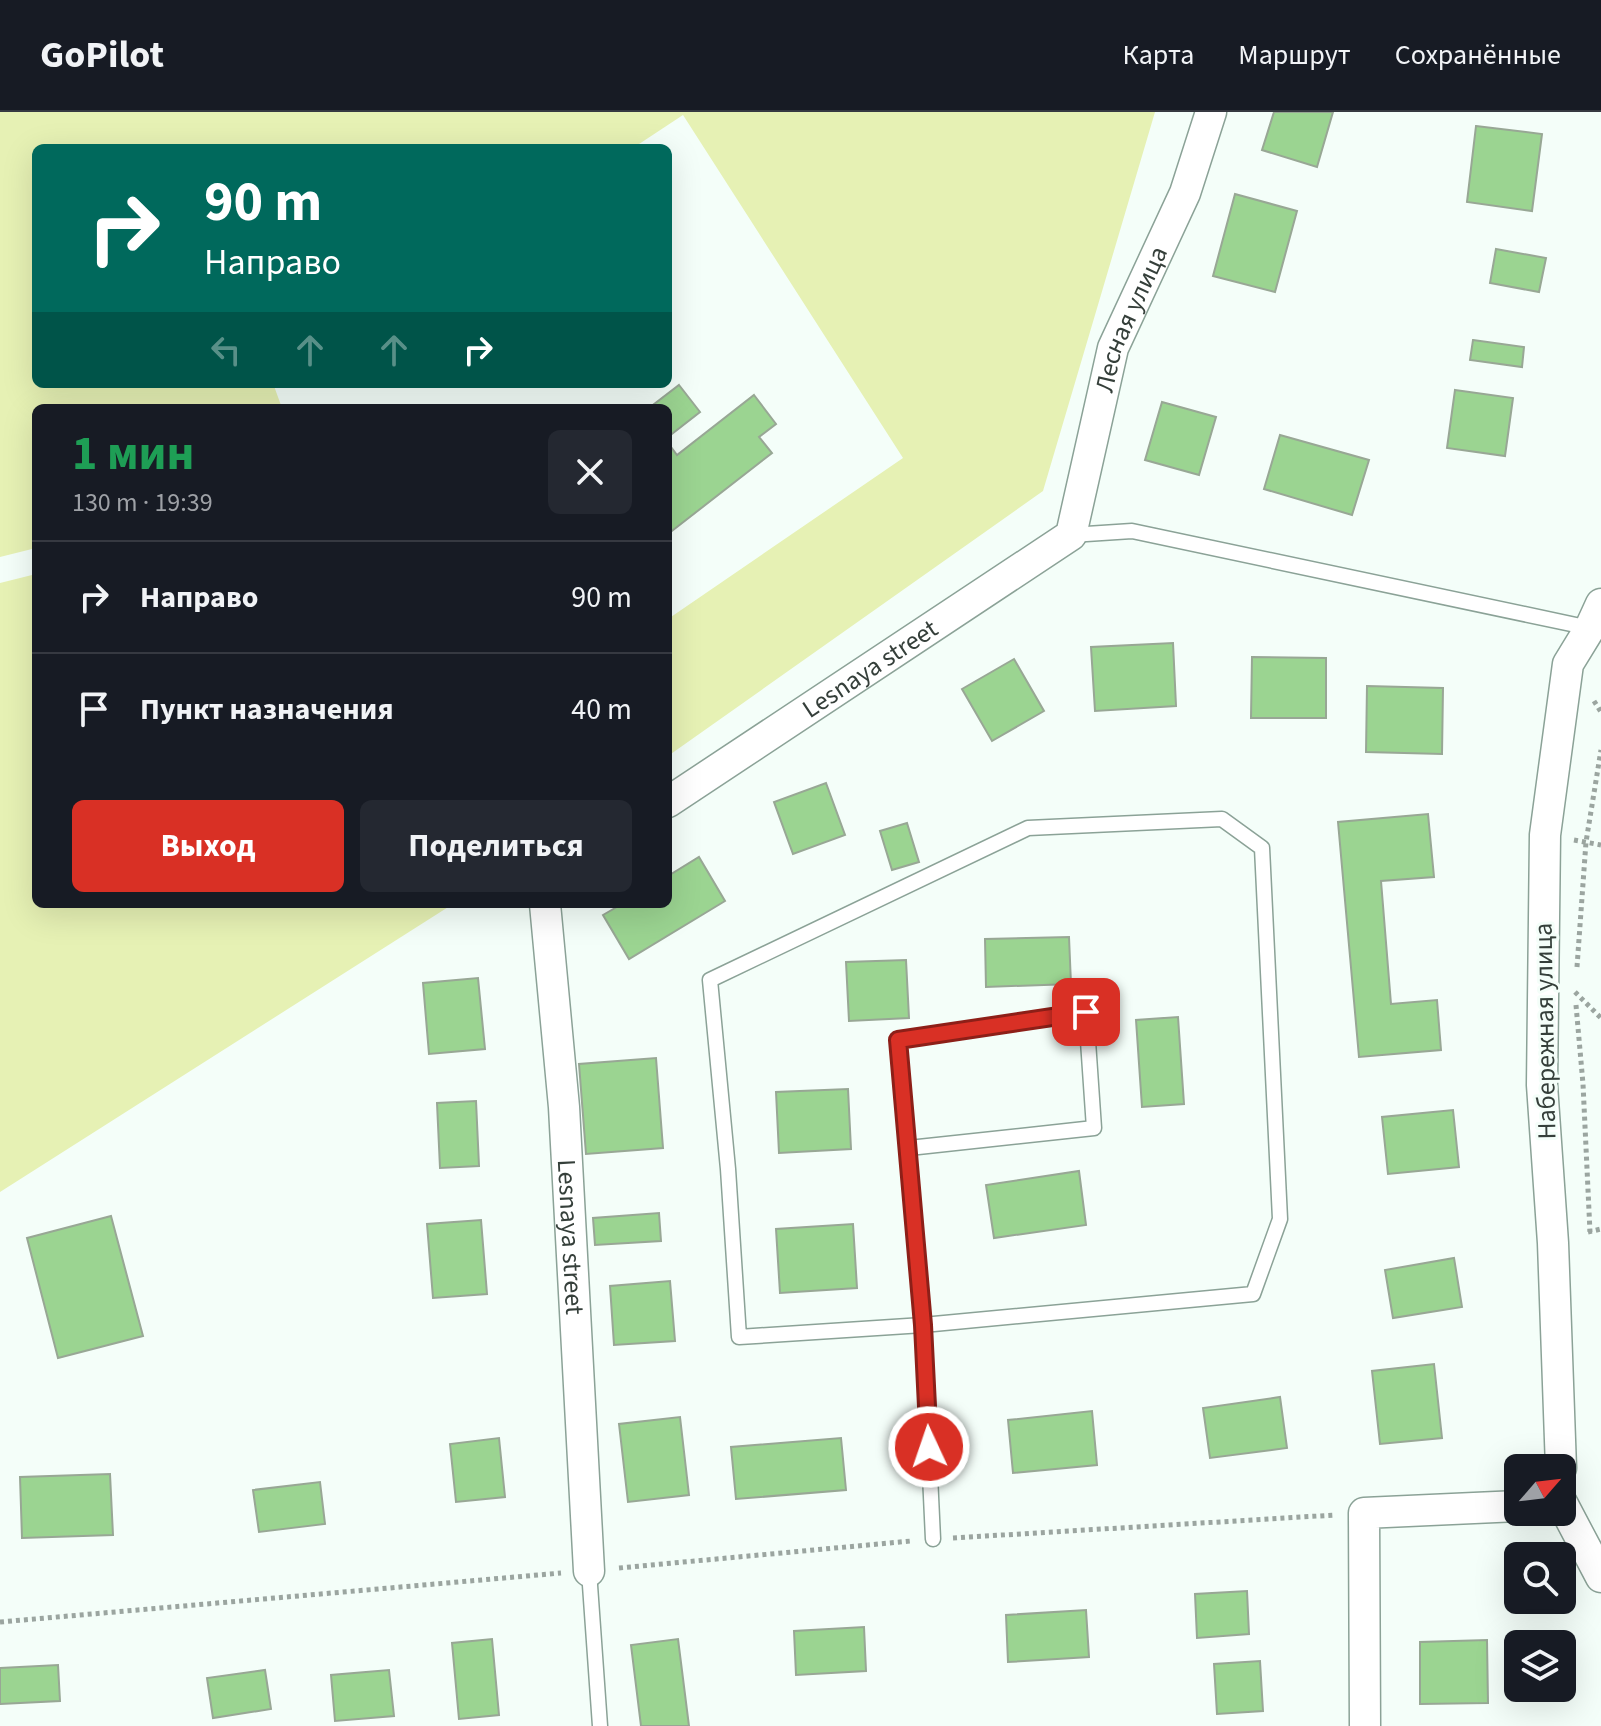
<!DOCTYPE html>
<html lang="ru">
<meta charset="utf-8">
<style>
body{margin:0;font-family:"Source Sans 3",sans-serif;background:#242831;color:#f1f3f6;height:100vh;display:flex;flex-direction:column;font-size:30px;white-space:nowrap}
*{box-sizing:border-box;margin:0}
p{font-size:26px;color:#9ea1a6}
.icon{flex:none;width:44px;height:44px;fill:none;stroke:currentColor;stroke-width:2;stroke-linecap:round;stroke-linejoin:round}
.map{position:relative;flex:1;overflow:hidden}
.sheet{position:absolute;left:32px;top:292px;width:640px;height:504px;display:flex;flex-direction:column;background:#171b24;border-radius:12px;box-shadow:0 8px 32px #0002}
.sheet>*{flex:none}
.hud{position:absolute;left:32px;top:32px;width:640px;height:244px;border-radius:12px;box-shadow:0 8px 32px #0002;background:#00695c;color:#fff;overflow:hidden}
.needle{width:52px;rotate:62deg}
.buttons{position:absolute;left:1504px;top:1342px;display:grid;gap:16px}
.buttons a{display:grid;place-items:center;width:72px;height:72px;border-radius:12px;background:#171b24;box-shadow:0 8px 32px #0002;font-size:40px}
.pin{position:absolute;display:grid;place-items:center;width:68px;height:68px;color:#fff;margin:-34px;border-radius:16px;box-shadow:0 4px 12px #0006}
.me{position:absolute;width:88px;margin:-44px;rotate:357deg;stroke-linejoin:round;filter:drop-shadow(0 0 6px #0008)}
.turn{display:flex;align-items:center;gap:28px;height:168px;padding:0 40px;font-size:36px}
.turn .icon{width:104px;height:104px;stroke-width:2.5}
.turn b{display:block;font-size:56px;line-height:68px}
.lanes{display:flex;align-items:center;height:76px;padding:0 40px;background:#0003;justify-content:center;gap:40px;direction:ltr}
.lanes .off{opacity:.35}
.round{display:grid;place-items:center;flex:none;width:84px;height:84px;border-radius:12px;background:#242831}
.summary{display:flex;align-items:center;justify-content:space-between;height:136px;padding:0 40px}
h1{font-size:48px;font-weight:700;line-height:60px;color:#1e9e55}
.action{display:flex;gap:16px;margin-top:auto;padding:16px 40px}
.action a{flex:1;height:92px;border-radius:12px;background:#d93025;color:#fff;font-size:32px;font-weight:700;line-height:92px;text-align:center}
.action a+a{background:#242831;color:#f1f3f6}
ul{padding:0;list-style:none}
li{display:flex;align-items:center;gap:24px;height:112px;padding:0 40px;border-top:2px solid #363941}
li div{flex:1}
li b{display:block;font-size:30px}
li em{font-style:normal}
header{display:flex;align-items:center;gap:48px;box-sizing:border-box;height:112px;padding:0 40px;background:#171b24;border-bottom:2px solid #363941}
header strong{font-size:38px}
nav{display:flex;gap:44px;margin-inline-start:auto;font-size:28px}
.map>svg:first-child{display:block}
.green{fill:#e6f1b4}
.building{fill:#9bd491;stroke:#98a795;stroke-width:2}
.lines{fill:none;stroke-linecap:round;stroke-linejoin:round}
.lane-casing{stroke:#8ba297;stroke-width:17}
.street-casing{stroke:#8ba297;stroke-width:33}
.path{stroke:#9ba5a0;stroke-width:5;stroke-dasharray:4 4;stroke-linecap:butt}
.lane{stroke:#fff;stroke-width:14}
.street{stroke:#fff;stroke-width:30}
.route-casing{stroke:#8d1f18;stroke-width:20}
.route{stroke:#d93025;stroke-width:14}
.labels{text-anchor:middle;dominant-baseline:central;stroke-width:6;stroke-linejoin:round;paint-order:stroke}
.street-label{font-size:26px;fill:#353f3a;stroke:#f4fef9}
</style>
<header>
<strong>GoPilot</strong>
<nav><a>Карта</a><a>Маршрут</a><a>Сохранённые</a></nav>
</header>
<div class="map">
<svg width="1601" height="1614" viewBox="0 0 1601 1614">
<rect width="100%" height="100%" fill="#f4fef9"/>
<g class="green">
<polygon points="0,0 1155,0 1043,379 668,644 668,507 903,346 683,3 633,36 36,36 36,272 276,272 274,274 282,296 36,296 36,436 0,445"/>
<polygon points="36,462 36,792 453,792 0,1080 0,471"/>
</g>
<g class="building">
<polygon points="1274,0 1333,0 1317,55 1262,38"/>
<polygon points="1476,14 1542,22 1532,99 1467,90"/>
<polygon points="1235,82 1297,99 1275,180 1213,164"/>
<polygon points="1496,137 1546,146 1539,180 1490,171"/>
<polygon points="1473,228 1524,235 1522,255 1470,248"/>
<polygon points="679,273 700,300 668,325 668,296 649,296"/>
<polygon points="1455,278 1513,286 1505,344 1447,336"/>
<polygon points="754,283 776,312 759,325 772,341 668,422 668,331 677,343"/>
<polygon points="1162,290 1216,305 1199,363 1145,348"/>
<polygon points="1280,323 1369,348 1352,403 1264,377"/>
<polygon points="1173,531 1176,594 1095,599 1091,535"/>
<polygon points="1252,545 1326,546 1326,606 1251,606"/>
<polygon points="1014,547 1044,599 992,629 962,577"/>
<polygon points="1367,574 1443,576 1442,642 1366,640"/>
<polygon points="826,671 845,723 793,742 774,690"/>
<polygon points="1428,702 1434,765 1381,769 1391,892 1437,888 1441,938 1359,945 1338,710"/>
<polygon points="907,711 919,750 892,758 880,719"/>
<polygon points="699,745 725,789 629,847 603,803 622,792 668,792 668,764"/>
<polygon points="1069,825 1071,872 986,875 985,827"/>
<polygon points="906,848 909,906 849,909 846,850"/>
<polygon points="478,866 485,937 429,942 423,871"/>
<polygon points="1178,905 1184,992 1142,995 1136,908"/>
<polygon points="656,946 663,1036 586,1042 579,952"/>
<polygon points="848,977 851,1037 779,1041 776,980"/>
<polygon points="476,989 479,1054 440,1056 437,991"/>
<polygon points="1453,998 1459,1055 1388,1062 1382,1005"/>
<polygon points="1079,1059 1086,1113 994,1126 986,1073"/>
<polygon points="659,1101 661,1129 595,1133 593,1106"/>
<polygon points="111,1104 143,1224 58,1246 27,1126"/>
<polygon points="481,1108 487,1182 433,1186 427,1112"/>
<polygon points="853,1112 857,1176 780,1181 776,1117"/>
<polygon points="1454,1146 1462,1195 1393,1206 1385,1158"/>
<polygon points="670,1169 675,1229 614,1233 610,1174"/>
<polygon points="1434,1252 1442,1326 1380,1332 1372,1259"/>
<polygon points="1280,1285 1287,1336 1210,1346 1203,1296"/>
<polygon points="1092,1299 1097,1353 1013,1361 1008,1308"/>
<polygon points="680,1305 689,1383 628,1390 619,1312"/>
<polygon points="499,1326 505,1385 456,1390 450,1332"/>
<polygon points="841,1326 846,1378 736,1387 731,1335"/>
<polygon points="110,1362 113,1423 22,1426 20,1365"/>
<polygon points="320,1370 325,1412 259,1420 253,1378"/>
<polygon points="1247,1479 1249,1522 1197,1526 1195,1482"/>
<polygon points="1086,1498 1089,1545 1008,1550 1006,1503"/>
<polygon points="864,1515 866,1559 796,1563 794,1519"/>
<polygon points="492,1527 499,1603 459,1607 452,1531"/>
<polygon points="678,1527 689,1614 641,1614 631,1533"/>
<polygon points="1487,1528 1488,1591 1420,1592 1420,1530"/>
<polygon points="1260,1549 1263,1599 1217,1602 1214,1552"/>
<polygon points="58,1553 60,1589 0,1592 0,1556"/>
<polygon points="265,1558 271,1597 213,1606 207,1566"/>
<polygon points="389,1558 394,1604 335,1609 331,1563"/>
</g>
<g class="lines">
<defs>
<g id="lane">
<polyline points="1071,423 1132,419 1590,516"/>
<polygon points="1222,707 1262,736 1280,1107 1253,1182 923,1213 739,1225 728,1057 710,868 1028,716"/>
<polyline points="909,1036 1094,1016 1086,900 898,928 923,1213 933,1427"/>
<polyline points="589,1459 600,1614"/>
</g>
<g id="street">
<path id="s1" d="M668 690 1071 423 1113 236 1185 81 1211 0"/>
<path id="s2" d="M545 792 564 995 589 1459"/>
<polyline points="1561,1356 1553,1131 1542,973 1545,723 1568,552 1590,516 1601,492"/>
<polyline points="1562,1391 1601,1465"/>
<polyline points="1365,1614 1364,1401 1518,1394"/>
</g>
</defs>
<use href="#lane" class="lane-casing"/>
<use href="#street" class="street-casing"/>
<g class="path">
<polyline points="1594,589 1601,600"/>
<polyline points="1574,728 1601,733"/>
<polyline points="1577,855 1586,730 1601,638"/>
<polyline points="1575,880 1601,906"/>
<polyline points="1576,893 1583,972 1590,1120"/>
<polyline points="1588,1120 1601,1117"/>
<polyline points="953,1426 1335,1403"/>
<polyline points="619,1456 911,1429"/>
<polyline points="0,1510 561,1461"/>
</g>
<use href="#lane" class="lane"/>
<use href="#street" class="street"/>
</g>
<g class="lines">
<defs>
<polyline id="route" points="929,1335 923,1213 898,928 1086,900"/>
</defs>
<use href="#route" class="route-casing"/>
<use href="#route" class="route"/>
</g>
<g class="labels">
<g class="street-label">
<text stroke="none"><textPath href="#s1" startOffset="708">Лесная улица</textPath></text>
<text stroke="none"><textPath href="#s1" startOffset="242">Lesnaya street</textPath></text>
<text transform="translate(1545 919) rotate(-91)">Набережная улица</text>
<text stroke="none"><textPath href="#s2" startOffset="334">Lesnaya street</textPath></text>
</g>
</g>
</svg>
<div class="buttons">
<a><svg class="needle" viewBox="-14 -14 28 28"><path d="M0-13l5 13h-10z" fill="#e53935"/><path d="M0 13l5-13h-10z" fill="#9ea1a6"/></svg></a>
<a><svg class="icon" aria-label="search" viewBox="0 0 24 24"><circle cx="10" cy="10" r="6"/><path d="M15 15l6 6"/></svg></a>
<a><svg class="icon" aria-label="layers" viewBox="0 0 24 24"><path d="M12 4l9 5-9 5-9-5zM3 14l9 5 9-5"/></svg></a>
</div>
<div class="pin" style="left:1086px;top:900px;background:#d93025"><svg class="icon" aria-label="arrive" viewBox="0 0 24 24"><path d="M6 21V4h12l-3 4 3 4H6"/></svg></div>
<svg class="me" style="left:929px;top:1335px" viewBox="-20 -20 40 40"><circle r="17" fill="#d93025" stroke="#fff" stroke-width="3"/><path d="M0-11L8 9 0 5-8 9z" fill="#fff"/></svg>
<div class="hud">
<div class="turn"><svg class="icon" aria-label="right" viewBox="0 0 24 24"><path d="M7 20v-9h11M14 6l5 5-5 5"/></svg><div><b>90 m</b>Направо</div></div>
<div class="lanes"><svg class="icon off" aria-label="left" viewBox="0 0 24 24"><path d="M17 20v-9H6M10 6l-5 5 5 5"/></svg><svg class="icon off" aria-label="ahead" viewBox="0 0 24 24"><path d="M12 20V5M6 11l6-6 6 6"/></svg><svg class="icon off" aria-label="ahead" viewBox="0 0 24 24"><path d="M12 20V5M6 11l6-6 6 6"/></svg><svg class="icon" aria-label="right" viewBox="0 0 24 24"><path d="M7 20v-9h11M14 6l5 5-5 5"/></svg></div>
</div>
<section class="sheet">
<div class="summary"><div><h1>1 мин</h1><p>130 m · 19:39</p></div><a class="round"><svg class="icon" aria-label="close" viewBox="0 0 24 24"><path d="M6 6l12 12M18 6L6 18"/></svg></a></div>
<ul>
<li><svg class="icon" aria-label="right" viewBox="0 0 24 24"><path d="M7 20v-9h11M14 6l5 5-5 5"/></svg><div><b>Направо</b></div><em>90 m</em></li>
<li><svg class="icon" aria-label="arrive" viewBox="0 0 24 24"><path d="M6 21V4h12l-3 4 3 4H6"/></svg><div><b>Пункт назначения</b></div><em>40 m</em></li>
</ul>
<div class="action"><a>Выход</a><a>Поделиться</a></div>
</section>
</div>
